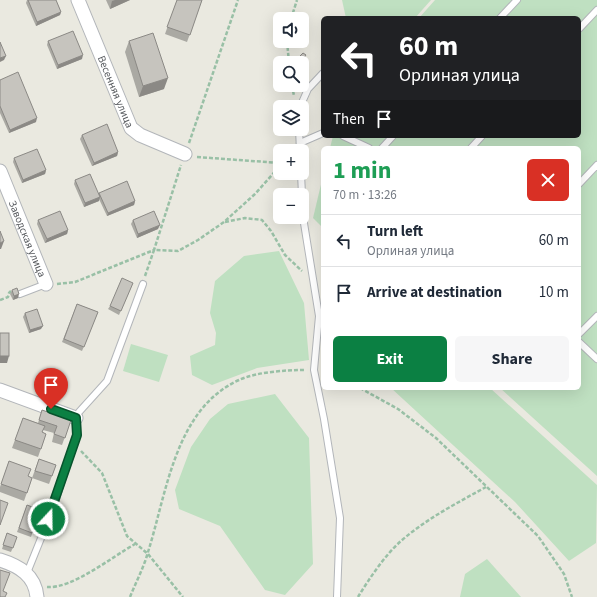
<!DOCTYPE html>
<meta charset="utf-8">
<style>
body{margin:0;font-family:"Source Sans 3",sans-serif;background:#f6f6f7;color:#1f2937;height:100vh;display:flex;flex-direction:column;font-size:15px;white-space:nowrap}
*{box-sizing:border-box;margin:0}
p{font-size:13px;color:#747a83}
.icon{flex:none;width:22px;height:22px;fill:none;stroke:currentColor;stroke-width:2;stroke-linecap:round;stroke-linejoin:round}
.map{position:relative;flex:1;overflow:hidden}
.sheet{position:absolute;left:321px;top:146px;width:260px;height:244px;display:flex;flex-direction:column;background:#fff;border-radius:6px;box-shadow:0 4px 16px #0002}
.sheet>*{flex:none}
.banner{position:absolute;left:321px;top:16px;width:260px;height:122px;border-radius:6px;box-shadow:0 4px 16px #0002;background:#202124;color:#fff;overflow:hidden}
.controls{position:absolute;left:273px;top:12px;display:grid;gap:8px}
.controls a{display:grid;place-items:center;width:36px;height:36px;border-radius:6px;background:#fff;box-shadow:0 4px 16px #0002;font-size:20px}
.pin{position:absolute;display:grid;place-items:center;width:34px;height:34px;color:#fff;margin:-41px -17px;border-radius:50% 50% 50% 0;rotate:-45deg;box-shadow:0 0 4px #0007}
.pin .icon{rotate:45deg}
.me{position:absolute;width:44px;margin:-22px;rotate:21deg;stroke-linejoin:round;filter:drop-shadow(0 0 3px #0008)}
.turn{display:flex;align-items:center;gap:14px;height:84px;padding:0 12px;font-size:18px}
.turn .icon{width:52px;height:52px;stroke-width:2.5}
.turn b{display:block;font-size:28px;line-height:34px}
.then{display:flex;align-items:center;height:38px;padding:0 12px;background:#0003;gap:8px;font-size:15px}
.round{display:grid;place-items:center;flex:none;width:42px;height:42px;border-radius:6px;background:#f6f6f7}
.summary{display:flex;align-items:center;justify-content:space-between;height:68px;padding:0 12px}
h1{font-size:24px;font-weight:700;line-height:30px;color:#1e9e55}
.primary-button{display:flex;gap:8px;margin-top:auto;padding:8px 12px}
.primary-button a{flex:1;height:46px;border-radius:6px;background:#0b8043;color:#fff;font-size:16px;font-weight:700;line-height:46px;text-align:center}
.primary-button a+a{background:#f6f6f7;color:#1f2937}
ul{padding:0;list-style:none}
li{display:flex;align-items:center;gap:12px;height:52px;padding:0 12px;border-top:1px solid #e0e1e3}
li div{flex:1}
li b{display:block;font-size:15px}
li em{font-style:normal}
.map>svg:first-child{display:block}
.green{fill:#bfe0c1}
.lines{fill:none;stroke-linecap:round;stroke-linejoin:round}
.lane-casing{stroke:#b3b6ba;stroke-width:8}
.street-casing{stroke:#b3b6ba;stroke-width:15}
.path{stroke:#99c0a6;stroke-width:2.5;stroke-dasharray:4 2;stroke-linecap:butt}
.lane{stroke:#fff;stroke-width:6}
.street{stroke:#fff;stroke-width:13}
.wall{fill:#aaa9a3}
.shaded-wall{fill:#8b8985}
.building{fill:#c6c4be;stroke:#8b8985}
.route-casing{stroke:#07532c;stroke-width:10}
.route{stroke:#0b8043;stroke-width:7}
.labels{text-anchor:middle;dominant-baseline:central;stroke-width:3.5;stroke-linejoin:round;paint-order:stroke}
.street-label{font-size:11px;fill:#595c60;stroke:#fff}
</style>
<div class="map">
<svg width="597" height="597" viewBox="0 0 597 597">
<rect width="100%" height="100%" fill="#eae9e0"/>
<g class="green">
<polygon points="342,0 431,0 415,18 346,18"/>
<polygon points="435,0 597,0 597,476 500,388 579,388 579,148 330,148 333,136 579,136 579,18 419,18"/>
<polygon points="323,176 323,228 313,218"/>
<polygon points="279,251 304,303 309,360 257,368 212,385 192,375 190,356 215,345 216,333 210,313 215,281 244,256"/>
<polygon points="131,344 168,355 159,382 123,371"/>
<polygon points="391,388 490,388 597,485 596,543 569,561 515,502"/>
<polygon points="275,394 309,438 313,564 285,595 265,590 220,526 179,509 175,490 191,447 210,419 228,404"/>
<polygon points="487,559 521,597 460,597 465,574"/>
</g>
<g class="lines">
<defs>
<g id="lane">
<polyline points="500,18 517,0"/>
<polyline points="579,29 597,10"/>
<polyline points="300,107 308,89 323,73"/>
<polyline points="299,129 300,151"/>
<polyline points="343,136 369,148"/>
<polyline points="300,143 323,133"/>
<polyline points="382,148 393,136"/>
<polyline points="471,148 482,136"/>
<polyline points="301,173 302,195"/>
<polyline points="579,184 597,165"/>
<polyline points="302,198 303,217 319,316 314,370 324,419 340,518 337,597"/>
<polyline points="20,294 46,284"/>
<polyline points="579,334 597,316"/>
<polyline points="579,342 597,359"/>
<polyline points="27,573 52,511 77,435 76,418 79,412 107,381 143,284"/>
</g>
<g id="street">
<path id="s1" d="M78 0 131 128 140 135 185 154"/>
<path id="s2" d="M0 171 46 284"/>
<polyline points="0,390 76,418"/>
<path d="M0 560C19 566 35 575 37 597"/>
</g>
</defs>
<use href="#lane" class="lane-casing"/>
<use href="#street" class="street-casing"/>
<g class="path">
<polyline points="291,19 297,0"/>
<polyline points="287,41 289,63"/>
<polyline points="292,85 294,96"/>
<polyline points="189,143 238,0"/>
<polyline points="197,157 280,163"/>
<polyline points="225,222 245,218 262,220 271,231 285,255 302,271"/>
<polyline points="145,276 154,250 178,251 198,240 224,222 255,194 280,166"/>
<polyline points="57,284 75,282 154,250 181,165"/>
<polyline points="0,300 8,297 9,293 11,291"/>
<polyline points="360,388 398,409 436,438 538,536 564,574 572,597"/>
<polyline points="81,451 102,473 127,536 148,554 183,597"/>
<path d="M47 587C72 589 112 557 135 544"/>
<path d="M130 597C136 582 144 567 148 552 167 492 175 409 239 380 256 372 286 370 305 370"/>
<path d="M358 597C369 579 385 555 401 541 426 519 457 503 486 487"/>
</g>
<use href="#lane" class="lane"/>
<use href="#street" class="street"/>
</g>
<g class="wall">
<polygon points="27,0 56,0 61,12 60,15 36,26 26,3"/>
<polygon points="106,0 130,0 110,9"/>
<polygon points="177,0 202,0 187,42 165,34"/>
<polygon points="48,41 82,59 57,69 47,45"/>
<polygon points="129,41 164,89 139,97 125,52"/>
<polygon points="300,56 304,59 301,63 298,60"/>
<polygon points="0,80 36,122 9,133 0,113"/>
<polygon points="82,135 118,152 117,156 92,166 80,139"/>
<polygon points="14,158 46,170 45,174 22,183 13,162"/>
<polygon points="75,180 99,194 99,193 135,201 134,205 107,216 99,199 99,201 84,207 74,184"/>
<polygon points="38,220 68,230 67,234 45,243 37,224"/>
<polygon points="133,220 158,229 137,238 131,224"/>
<polygon points="133,283 119,315 108,309 110,306"/>
<polygon points="12,290 18,298 13,300 10,294"/>
<polygon points="77,304 98,312 82,351 62,342"/>
<polygon points="25,313 41,329 29,333 23,317"/>
<polygon points="42,410 71,420 62,445 52,442 54,433 43,430 42,432 46,434 38,457 12,448 23,418 38,423"/>
<polygon points="39,459 56,465 49,484 32,478"/>
<polygon points="9,461 28,476 32,478 24,501 0,492 0,487"/>
<polygon points="27,505 40,510 31,537 17,532"/>
<polygon points="7,533 17,537 11,552 2,549"/>
</g>
<g class="shaded-wall">
<polygon points="115,0 130,0 110,9 112,1"/>
<polygon points="61,12 60,15 36,26 37,22"/>
<polygon points="83,55 82,59 57,69 58,65"/>
<polygon points="306,55 304,59 301,63 303,59"/>
<polygon points="6,56 4,60 0,62 0,58"/>
<polygon points="168,78 164,89 139,97 143,86"/>
<polygon points="37,118 36,122 9,133 10,130"/>
<polygon points="118,152 117,156 92,166 94,163"/>
<polygon points="46,170 45,174 22,183 23,180"/>
<polygon points="100,197 99,201 84,207 85,203"/>
<polygon points="135,201 134,205 107,216 108,213"/>
<polygon points="160,225 158,229 137,238 138,234"/>
<polygon points="68,230 67,234 45,243 47,239"/>
<polygon points="4,241 1,249 0,249 0,243"/>
<polygon points="19,294 18,298 13,300 14,296"/>
<polygon points="43,326 41,329 29,333 30,330"/>
<polygon points="0,356 9,356 7,363 0,363"/>
</g>
<g class="building">
<polygon points="28,0 56,0 61,12 37,22"/>
<polygon points="177,0 202,0 190,35 167,27"/>
<polygon points="73,31 83,55 58,65 48,41"/>
<polygon points="153,33 168,78 143,86 129,41"/>
<polygon points="0,42 6,56 0,58"/>
<polygon points="303,53 306,55 303,59 300,56"/>
<polygon points="18,72 37,118 10,130 0,106 0,80"/>
<polygon points="107,124 118,152 94,163 82,135"/>
<polygon points="37,149 46,170 23,180 14,158"/>
<polygon points="90,174 100,197 85,203 75,180"/>
<polygon points="127,181 135,201 108,213 99,193"/>
<polygon points="60,211 68,230 47,239 38,220"/>
<polygon points="154,211 160,225 138,234 133,220"/>
<polygon points="0,231 4,241 0,243"/>
<polygon points="122,278 133,283 121,311 110,306"/>
<polygon points="17,288 19,294 14,296 12,290"/>
<polygon points="77,304 98,312 84,347 64,339"/>
<polygon points="37,309 43,326 30,330 25,313"/>
<rect x="0" y="333" width="9" height="23"/>
<polygon points="42,410 71,420 65,438 54,434 57,426 39,420"/>
<polygon points="23,418 45,426 42,432 46,434 41,449 15,440"/>
<polygon points="39,459 56,465 52,476 35,471"/>
<polygon points="9,461 31,469 28,476 32,478 27,493 1,484"/>
<polygon points="0,500 8,503 0,525"/>
<polygon points="27,505 40,510 32,533 19,528"/>
<polygon points="7,533 17,537 13,548 3,545"/>
<polygon points="0,570 10,573 3,591 7,593 5,597 0,597"/>
</g>
<g class="lines">
<defs>
<polyline id="route" points="48,519 77,435 76,418 51,409"/>
</defs>
<use href="#route" class="route-casing"/>
<use href="#route" class="route"/>
</g>
<g class="labels">
<g class="street-label">
<text stroke="none"><textPath href="#s1" startOffset="99">Весенняя улица</textPath></text>
<text stroke="none"><textPath href="#s2" startOffset="73">Заводская улица</textPath></text>
</g>
</g>
</svg>
<div class="controls">
<a><svg class="icon" aria-label="sound" viewBox="0 0 24 24"><path d="M4 9h4l5-4v14l-5-4H4zM17 9q2 3 0 6"/></svg></a>
<a><svg class="icon" aria-label="search" viewBox="0 0 24 24"><circle cx="10" cy="10" r="6"/><path d="M15 15l6 6"/></svg></a>
<a><svg class="icon" aria-label="layers" viewBox="0 0 24 24"><path d="M12 4l9 5-9 5-9-5zM3 14l9 5 9-5"/></svg></a>
<a>+</a>
<a>−</a>
</div>
<div class="pin" style="left:51px;top:409px;background:#d93025"><svg class="icon" aria-label="arrive" viewBox="0 0 24 24"><path d="M6 21V4h12l-3 4 3 4H6"/></svg></div>
<svg class="me" style="left:48px;top:519px" viewBox="-20 -20 40 40"><circle r="17" fill="#0b8043" stroke="#fff" stroke-width="3"/><path d="M0-11L8 9 0 5-8 9z" fill="#fff"/></svg>
<div class="banner">
<div class="turn"><svg class="icon" aria-label="left" viewBox="0 0 24 24"><path d="M17 20v-9H6M10 6l-5 5 5 5"/></svg><div><b>60 m</b>Орлиная улица</div></div>
<div class="then">Then<svg class="icon" aria-label="arrive" viewBox="0 0 24 24"><path d="M6 21V4h12l-3 4 3 4H6"/></svg></div>
</div>
<section class="sheet">
<div class="summary"><div><h1>1 min</h1><p>70 m · 13:26</p></div><a class="round" style="background:#d93025;color:#fff"><svg class="icon" aria-label="close" viewBox="0 0 24 24"><path d="M6 6l12 12M18 6L6 18"/></svg></a></div>
<ul>
<li><svg class="icon" aria-label="left" viewBox="0 0 24 24"><path d="M17 20v-9H6M10 6l-5 5 5 5"/></svg><div><b>Turn left</b><p>Орлиная улица</p></div><em>60 m</em></li>
<li><svg class="icon" aria-label="arrive" viewBox="0 0 24 24"><path d="M6 21V4h12l-3 4 3 4H6"/></svg><div><b>Arrive at destination</b></div><em>10 m</em></li>
</ul>
<div class="primary-button"><a>Exit</a><a>Share</a></div>
</section>
</div>
